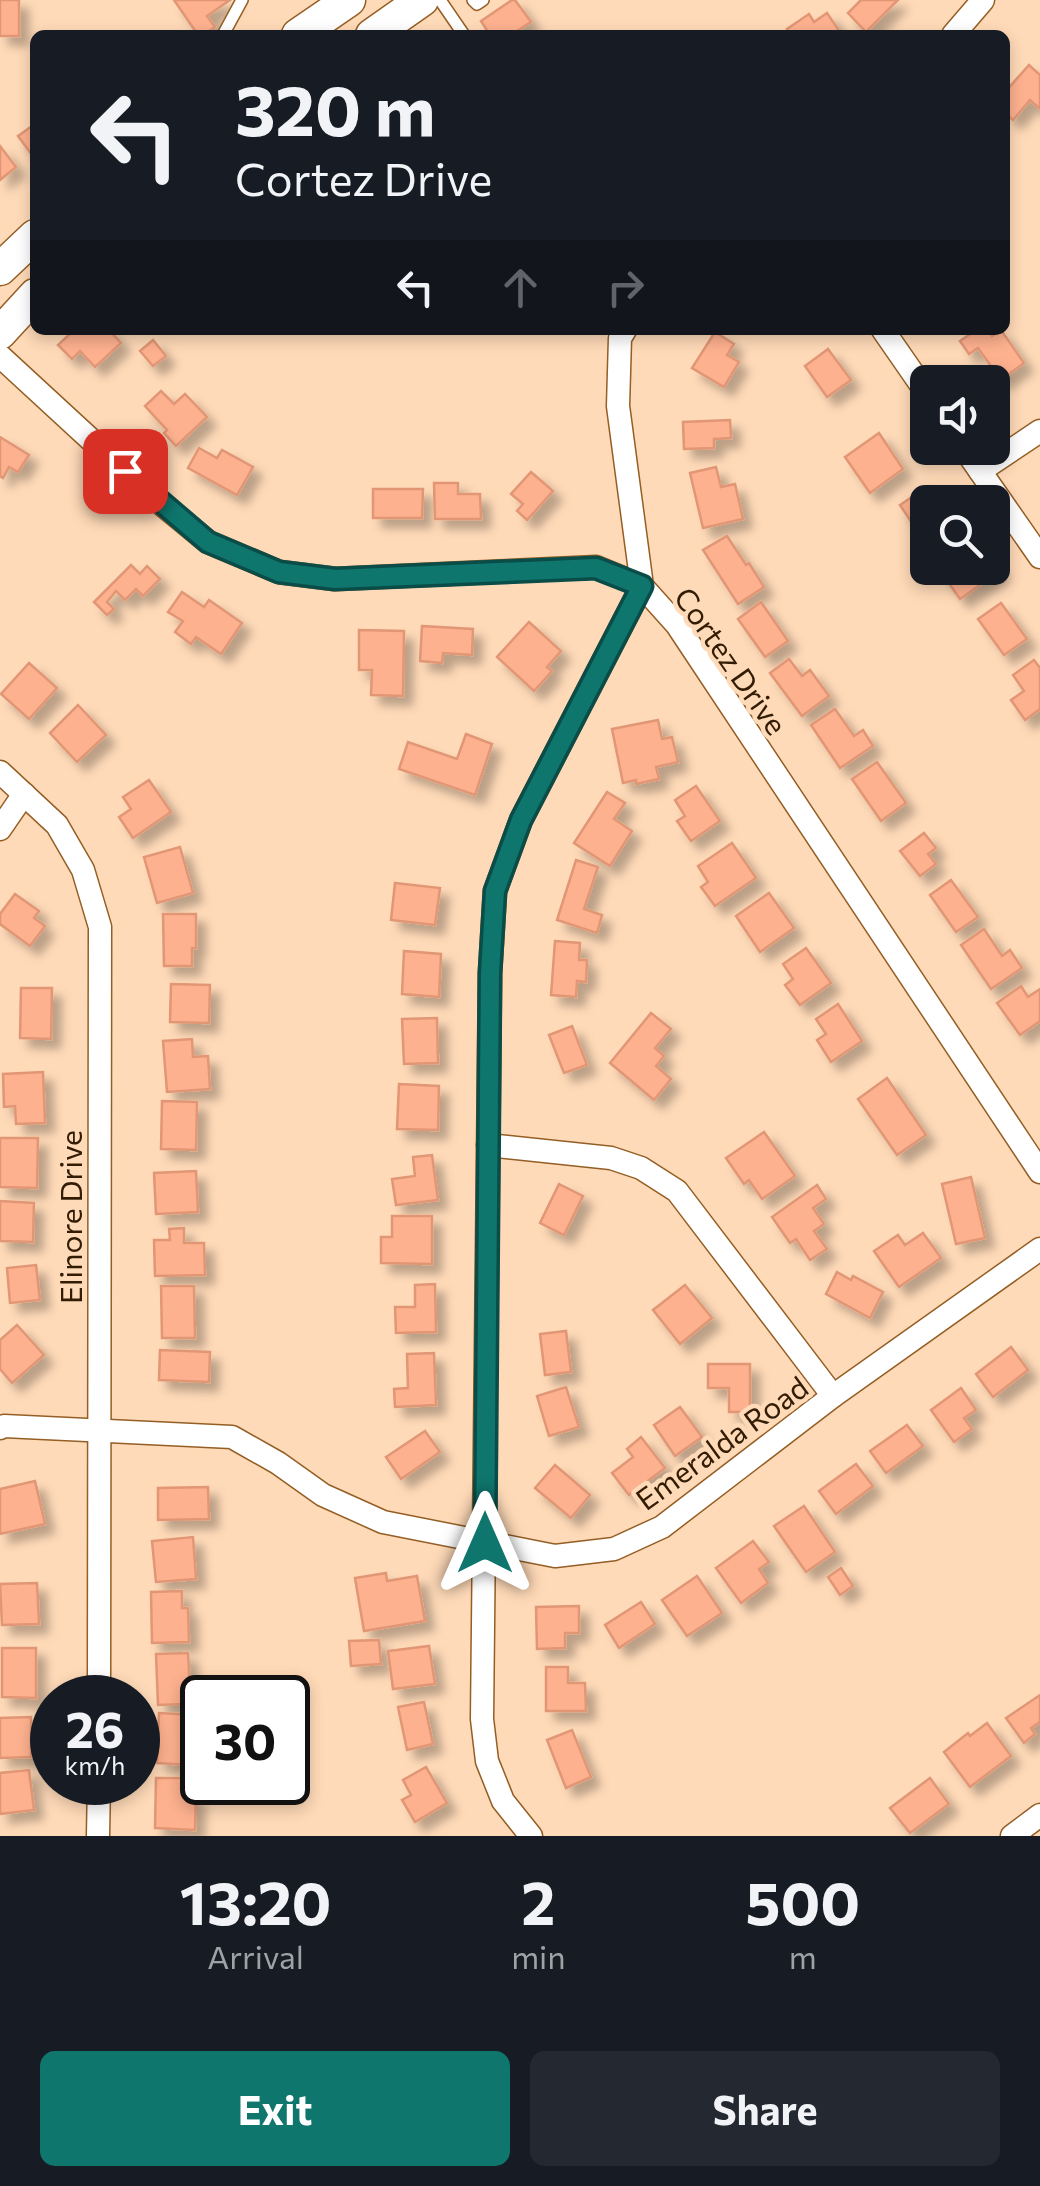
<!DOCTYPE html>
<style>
body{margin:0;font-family:Commissioner,sans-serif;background:#242831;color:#f1f3f6;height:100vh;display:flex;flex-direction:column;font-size:38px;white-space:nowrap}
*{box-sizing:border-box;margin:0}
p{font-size:32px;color:#9ea1a6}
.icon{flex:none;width:55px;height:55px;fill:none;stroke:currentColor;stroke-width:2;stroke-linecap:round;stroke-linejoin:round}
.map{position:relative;height:1836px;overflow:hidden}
.details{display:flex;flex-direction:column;background:#171b24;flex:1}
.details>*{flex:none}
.guide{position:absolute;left:30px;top:30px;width:980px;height:305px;border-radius:15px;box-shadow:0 5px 15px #0003;background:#171b24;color:#f1f3f6;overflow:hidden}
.controls{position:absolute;left:910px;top:365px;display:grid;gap:20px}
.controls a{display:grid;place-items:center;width:100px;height:100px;border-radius:15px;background:#171b24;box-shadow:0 5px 15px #0003;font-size:50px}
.speed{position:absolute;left:30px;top:1675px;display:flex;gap:20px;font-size:50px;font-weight:700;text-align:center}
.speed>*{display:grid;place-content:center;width:130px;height:130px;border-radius:50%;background:#171b24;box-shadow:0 5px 15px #0003;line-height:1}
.speed small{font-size:25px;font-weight:400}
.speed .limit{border:5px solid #111;border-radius:15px;background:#fff;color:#111}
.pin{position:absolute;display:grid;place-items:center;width:85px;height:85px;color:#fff;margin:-42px;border-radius:20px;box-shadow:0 5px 15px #0006}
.me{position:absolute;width:110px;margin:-55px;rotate:0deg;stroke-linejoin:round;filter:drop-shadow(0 0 8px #0008)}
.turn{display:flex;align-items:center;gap:35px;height:210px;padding:0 40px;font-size:45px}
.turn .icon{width:130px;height:130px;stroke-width:2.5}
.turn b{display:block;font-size:70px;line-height:85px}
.lanes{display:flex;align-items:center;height:95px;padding:0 40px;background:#0003;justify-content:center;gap:50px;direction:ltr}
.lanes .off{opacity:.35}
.eta{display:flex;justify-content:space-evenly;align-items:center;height:170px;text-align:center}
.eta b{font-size:60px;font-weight:700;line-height:70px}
.action{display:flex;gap:20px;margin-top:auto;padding:20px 40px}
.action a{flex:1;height:115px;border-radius:15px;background:#0f766e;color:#fff;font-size:40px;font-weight:700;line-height:115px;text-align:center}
.action a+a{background:#242831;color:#f1f3f6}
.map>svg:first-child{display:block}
.building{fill:#fdb18f;stroke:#e19675;stroke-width:2.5;filter:url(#shadow)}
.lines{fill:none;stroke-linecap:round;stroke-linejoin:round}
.lane-casing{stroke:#945e24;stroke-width:14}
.street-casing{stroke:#945e24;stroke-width:25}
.secondary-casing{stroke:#945e24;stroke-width:35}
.lane{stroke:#fff;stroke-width:11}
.street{stroke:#fff;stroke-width:22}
.secondary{stroke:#fff;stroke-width:32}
.route-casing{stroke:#0a4d48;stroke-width:25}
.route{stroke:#0f766e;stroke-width:18}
.labels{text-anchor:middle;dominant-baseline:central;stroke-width:9;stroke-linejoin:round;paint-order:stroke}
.street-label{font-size:30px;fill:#321c04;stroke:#ffdab8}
</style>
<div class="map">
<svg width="1040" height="1836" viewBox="0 0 1040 1836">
<defs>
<filter id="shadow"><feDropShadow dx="9" dy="9" stdDeviation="5" flood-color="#0004"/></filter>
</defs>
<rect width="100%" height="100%" fill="#ffdab8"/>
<g class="building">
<rect x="0" y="0" width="19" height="36"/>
<polygon points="174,0 230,0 207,16 215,27 203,35 198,35"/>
<polygon points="512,0 515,0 531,22 511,35 490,35 481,21"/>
<polygon points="861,0 898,0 866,32 848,13"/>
<polygon points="827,13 842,35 792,35 787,29 809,14 814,22"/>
<polygon points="1029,65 1040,75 1040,106 1039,108 1030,100 1013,120 1005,113 1005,92"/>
<polygon points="35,124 35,159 18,136"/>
<polygon points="0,146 16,167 0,180"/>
<polygon points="74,330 109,330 121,343 95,367 80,351 72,359 58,345"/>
<polygon points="976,330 988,330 992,336 1001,330 1024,363 1001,380 978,348 969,354 960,341"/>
<polygon points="715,332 734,344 727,355 739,362 724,387 692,368"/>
<polygon points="153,340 166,356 153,366 140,351"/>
<polygon points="828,349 851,380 827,397 805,366"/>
<polygon points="161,391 174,404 185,394 207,417 176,446 164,433 167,430 145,406"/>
<polygon points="730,420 731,438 714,439 714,448 684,449 683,422"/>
<polygon points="879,433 903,469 870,493 845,457"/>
<polygon points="0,437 29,455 18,472 9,467 3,478 0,476"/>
<polygon points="199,448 217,458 222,450 253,467 237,495 188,468"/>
<polygon points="716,467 721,487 735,484 743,519 703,528 690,473"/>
<polygon points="531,472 553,491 527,520 517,511 523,504 511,494"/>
<polygon points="434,483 458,483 458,494 480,494 481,519 435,519"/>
<polygon points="925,488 935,502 928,502 928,539 924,541 900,505"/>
<polygon points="373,489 423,489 422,518 373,518"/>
<polygon points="727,536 746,565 749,563 764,587 738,604 703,550"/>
<polygon points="994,563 1000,571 960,599 938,568 975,568 979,573 987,568 992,568"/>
<polygon points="131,565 140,574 147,566 160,579 143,596 136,589 125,600 116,591 107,602 114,609 107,615 94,602"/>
<polygon points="182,592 204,607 209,600 242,623 221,654 196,637 191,644 175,632 183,621 168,612"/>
<polygon points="761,602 788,641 765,657 738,619"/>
<polygon points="1001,603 1027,639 1004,655 978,619"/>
<polygon points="529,622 561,651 547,667 552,671 534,691 497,657"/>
<polygon points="422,626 473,629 472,655 443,653 442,663 420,661"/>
<polygon points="359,630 404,631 403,696 371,695 372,670 359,670"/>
<polygon points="789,659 802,676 810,670 829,696 802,716 770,673"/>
<polygon points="1034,660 1040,668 1040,709 1025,720 1011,700 1024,691 1013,675"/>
<polygon points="29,663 57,688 29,719 1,694"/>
<polygon points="78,705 106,735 77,762 50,733"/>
<polygon points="835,709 854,736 863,730 873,746 840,768 811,725"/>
<polygon points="658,720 662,739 672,737 678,762 656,767 659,779 636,784 636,780 623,783 612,729"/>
<polygon points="466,734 492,744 475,795 399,769 408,742 457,759"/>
<polygon points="877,762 906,803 881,821 852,779"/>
<polygon points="149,780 171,812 133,838 119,817 131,809 123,797"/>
<polygon points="696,786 720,821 691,841 677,821 685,816 675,800"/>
<polygon points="607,792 625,803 614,819 632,831 610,866 574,843"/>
<polygon points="924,833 936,848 928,854 936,864 920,876 900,851"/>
<polygon points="732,843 756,878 715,906 701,887 708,882 698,866"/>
<polygon points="180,847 193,893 157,903 144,857"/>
<polygon points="576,860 598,867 584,909 602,915 597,933 557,920"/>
<polygon points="951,880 978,917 956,932 930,895"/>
<polygon points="395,883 440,888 435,925 391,920"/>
<polygon points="769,893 794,928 760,952 736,916"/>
<polygon points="15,894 39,911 34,918 45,926 30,946 0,924 0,914"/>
<polygon points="163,914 196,914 196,948 192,948 192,966 164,966"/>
<polygon points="984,929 1002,956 1010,950 1022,968 991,989 961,945"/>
<polygon points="555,941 580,943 579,960 587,960 586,982 577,981 576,997 551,995"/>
<polygon points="806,948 831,983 800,1005 785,985 793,979 783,964"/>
<polygon points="404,951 441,954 439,997 402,994"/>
<polygon points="171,984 210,985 209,1023 170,1022"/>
<polygon points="1021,986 1028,997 1040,989 1040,1021 1020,1035 997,1003"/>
<polygon points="21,988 52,988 51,1039 20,1038"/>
<polygon points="838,1004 862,1041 831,1062 817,1040 826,1034 816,1019"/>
<polygon points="651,1013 671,1029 655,1048 664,1056 656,1066 671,1079 654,1100 610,1063"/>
<polygon points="437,1018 438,1063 404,1064 402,1019"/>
<polygon points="572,1026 587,1065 564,1073 549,1035"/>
<polygon points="192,1039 193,1057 208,1056 210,1089 167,1092 163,1041"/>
<polygon points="43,1072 45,1123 16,1124 15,1106 4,1107 3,1074"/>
<polygon points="887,1078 926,1135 897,1155 858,1099"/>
<polygon points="399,1084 439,1086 438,1130 397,1129"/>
<polygon points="162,1101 197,1102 196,1150 161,1149"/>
<polygon points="764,1132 795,1176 762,1199 749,1180 744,1184 726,1158"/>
<polygon points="0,1138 38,1138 37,1188 0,1187"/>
<polygon points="432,1155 438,1200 396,1205 392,1179 415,1176 413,1157"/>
<polygon points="196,1171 198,1212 156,1214 154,1173"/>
<polygon points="971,1177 985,1238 956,1244 942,1184"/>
<polygon points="559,1184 583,1196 564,1235 540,1223"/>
<polygon points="817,1185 826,1199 813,1208 824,1224 814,1231 827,1249 810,1260 796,1239 790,1243 772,1217"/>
<polygon points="0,1201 34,1203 33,1242 0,1241"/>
<polygon points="392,1216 432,1216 432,1264 381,1263 381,1237 392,1237"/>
<polygon points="184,1228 184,1243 204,1243 205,1275 155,1276 154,1240 170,1240 169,1229"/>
<polygon points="923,1233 941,1258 899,1287 874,1251 898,1235 905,1245"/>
<polygon points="36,1265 40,1300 10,1303 7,1268"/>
<polygon points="837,1272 851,1280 853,1276 883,1292 870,1318 826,1294"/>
<polygon points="435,1284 436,1332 396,1333 395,1307 415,1307 415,1285"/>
<polygon points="685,1285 712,1318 680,1344 653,1310"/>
<polygon points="161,1286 194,1286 195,1338 162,1338"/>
<polygon points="17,1325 44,1355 12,1383 0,1369 0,1340"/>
<polygon points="566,1331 571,1372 545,1375 540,1334"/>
<polygon points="1011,1347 1028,1370 993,1397 976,1374"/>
<polygon points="160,1350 210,1352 209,1382 159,1380"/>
<polygon points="434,1353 436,1405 395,1407 394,1389 408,1388 407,1354"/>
<polygon points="708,1364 750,1364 750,1412 729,1412 729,1388 708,1388"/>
<polygon points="566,1387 579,1427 549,1436 537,1396"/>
<polygon points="961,1388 976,1410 964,1418 972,1429 954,1442 931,1410"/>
<polygon points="680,1407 702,1437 675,1456 654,1425"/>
<polygon points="907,1425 923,1446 886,1473 870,1451"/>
<polygon points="425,1431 440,1452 401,1479 386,1457"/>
<polygon points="641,1437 665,1468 629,1495 612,1473 633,1457 627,1449"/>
<polygon points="856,1464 873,1486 836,1514 819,1491"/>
<polygon points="555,1465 590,1495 571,1518 535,1488"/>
<polygon points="35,1481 45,1524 0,1534 0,1489"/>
<polygon points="208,1487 209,1519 158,1520 158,1488"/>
<polygon points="804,1506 835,1552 806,1572 774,1526"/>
<polygon points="193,1537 196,1579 156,1582 152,1541"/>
<polygon points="753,1541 769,1562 759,1569 768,1583 741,1603 716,1568"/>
<polygon points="841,1568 853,1586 840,1595 828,1577"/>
<polygon points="386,1573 387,1581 417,1576 425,1621 364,1631 355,1578"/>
<polygon points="697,1576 722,1613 687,1636 662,1600"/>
<polygon points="37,1583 39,1624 2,1625 0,1584"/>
<polygon points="182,1591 182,1608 188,1608 189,1642 152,1643 151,1592"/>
<polygon points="641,1602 655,1624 619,1648 605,1625"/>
<polygon points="579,1606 579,1633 565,1633 565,1648 537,1649 536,1607"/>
<polygon points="379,1640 381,1664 351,1666 349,1641"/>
<polygon points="429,1646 435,1684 393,1689 388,1651"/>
<polygon points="2,1648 36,1648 36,1698 2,1697"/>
<polygon points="188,1653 190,1691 185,1691 185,1704 158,1705 156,1654"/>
<polygon points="546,1667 568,1667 568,1683 585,1683 586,1711 546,1711"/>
<polygon points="1040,1695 1040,1722 1031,1728 1035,1734 1024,1743 1006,1718"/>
<polygon points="424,1702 433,1744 407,1750 398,1707"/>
<polygon points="159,1713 195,1715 193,1765 157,1763"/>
<polygon points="31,1717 31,1757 0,1758 0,1718"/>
<polygon points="987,1723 1011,1756 970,1787 944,1752 968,1733 970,1736"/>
<polygon points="572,1730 591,1777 566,1788 547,1740"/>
<polygon points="426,1767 447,1803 415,1822 402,1800 411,1795 403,1780"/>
<polygon points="29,1770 34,1810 0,1814 0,1773"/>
<polygon points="156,1778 185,1778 185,1796 196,1796 195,1830 155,1828"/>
<polygon points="930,1778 949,1804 910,1833 890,1808"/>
</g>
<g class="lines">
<defs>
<g id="lane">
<polyline points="440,0 464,35"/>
<polyline points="473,0 477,4 483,0"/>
<polyline points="223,35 242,0"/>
</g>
<g id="street">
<polyline points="953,35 983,0"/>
<polyline points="883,330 928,395"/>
<polyline points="0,356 153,497 208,542 279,572 335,579 596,567 642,586 677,625 1040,1172"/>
<polyline points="964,448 1040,557"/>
<polyline points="980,471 1040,431"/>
<polyline points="0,772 57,825 83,870 100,927 99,1698"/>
<polyline points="0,829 24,794"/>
<polyline points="488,1145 611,1158 641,1168 677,1191 833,1396"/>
<polyline points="0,1428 4,1426 232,1437 278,1463 323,1495 383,1522 555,1556 614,1549 662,1527 833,1396 1040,1249"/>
<polyline points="98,1836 99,1782"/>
<polyline points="531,1836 503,1801 487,1761 482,1719 490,973 495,891 521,820 642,586 618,406 620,338 625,330"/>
<polyline points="1012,1836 1040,1815"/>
</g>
<g id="secondary">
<polyline points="298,35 349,0"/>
<polyline points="372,35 422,0"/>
<polyline points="0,269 35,236"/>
<polyline points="0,333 35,295"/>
</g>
</defs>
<use href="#lane" class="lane-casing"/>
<use href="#street" class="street-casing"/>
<use href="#secondary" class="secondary-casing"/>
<use href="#lane" class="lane"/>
<use href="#street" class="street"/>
<use href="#secondary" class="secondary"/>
</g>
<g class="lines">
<defs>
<polyline id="route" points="125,471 208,542 279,572 335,579 596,568 642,586 521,820 495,891 490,973 485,1543"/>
</defs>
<use href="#route" class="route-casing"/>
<use href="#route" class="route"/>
</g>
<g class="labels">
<g class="street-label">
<text transform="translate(732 660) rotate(55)">Cortez Drive</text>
<text transform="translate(69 1217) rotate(-90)">Elinore Drive</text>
<text transform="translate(721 1442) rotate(-36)">Emeralda Road</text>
</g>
</g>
</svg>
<div class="controls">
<a><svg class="icon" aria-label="sound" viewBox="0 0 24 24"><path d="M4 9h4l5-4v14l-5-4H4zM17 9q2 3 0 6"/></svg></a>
<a><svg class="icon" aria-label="search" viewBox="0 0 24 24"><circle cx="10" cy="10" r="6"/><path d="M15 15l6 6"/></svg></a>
</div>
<div class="speed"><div>26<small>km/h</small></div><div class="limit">30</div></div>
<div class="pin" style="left:125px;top:471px;background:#d93025"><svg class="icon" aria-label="arrive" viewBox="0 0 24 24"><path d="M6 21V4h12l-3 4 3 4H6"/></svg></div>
<svg class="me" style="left:485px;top:1543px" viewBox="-20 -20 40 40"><path d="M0-17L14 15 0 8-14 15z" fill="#0f766e" stroke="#fff" stroke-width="4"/></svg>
<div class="guide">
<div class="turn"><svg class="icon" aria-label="left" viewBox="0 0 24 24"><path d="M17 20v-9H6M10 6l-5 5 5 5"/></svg><div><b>320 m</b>Cortez Drive</div></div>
<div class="lanes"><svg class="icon" aria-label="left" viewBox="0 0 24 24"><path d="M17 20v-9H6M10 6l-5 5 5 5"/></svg><svg class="icon off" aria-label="ahead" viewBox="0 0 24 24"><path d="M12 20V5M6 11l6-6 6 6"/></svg><svg class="icon off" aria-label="right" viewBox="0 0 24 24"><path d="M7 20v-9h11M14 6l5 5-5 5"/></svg></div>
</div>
</div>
<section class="details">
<div class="eta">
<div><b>13:20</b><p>Arrival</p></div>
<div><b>2</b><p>min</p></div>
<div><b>500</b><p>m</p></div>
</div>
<div class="action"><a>Exit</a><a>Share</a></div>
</section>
